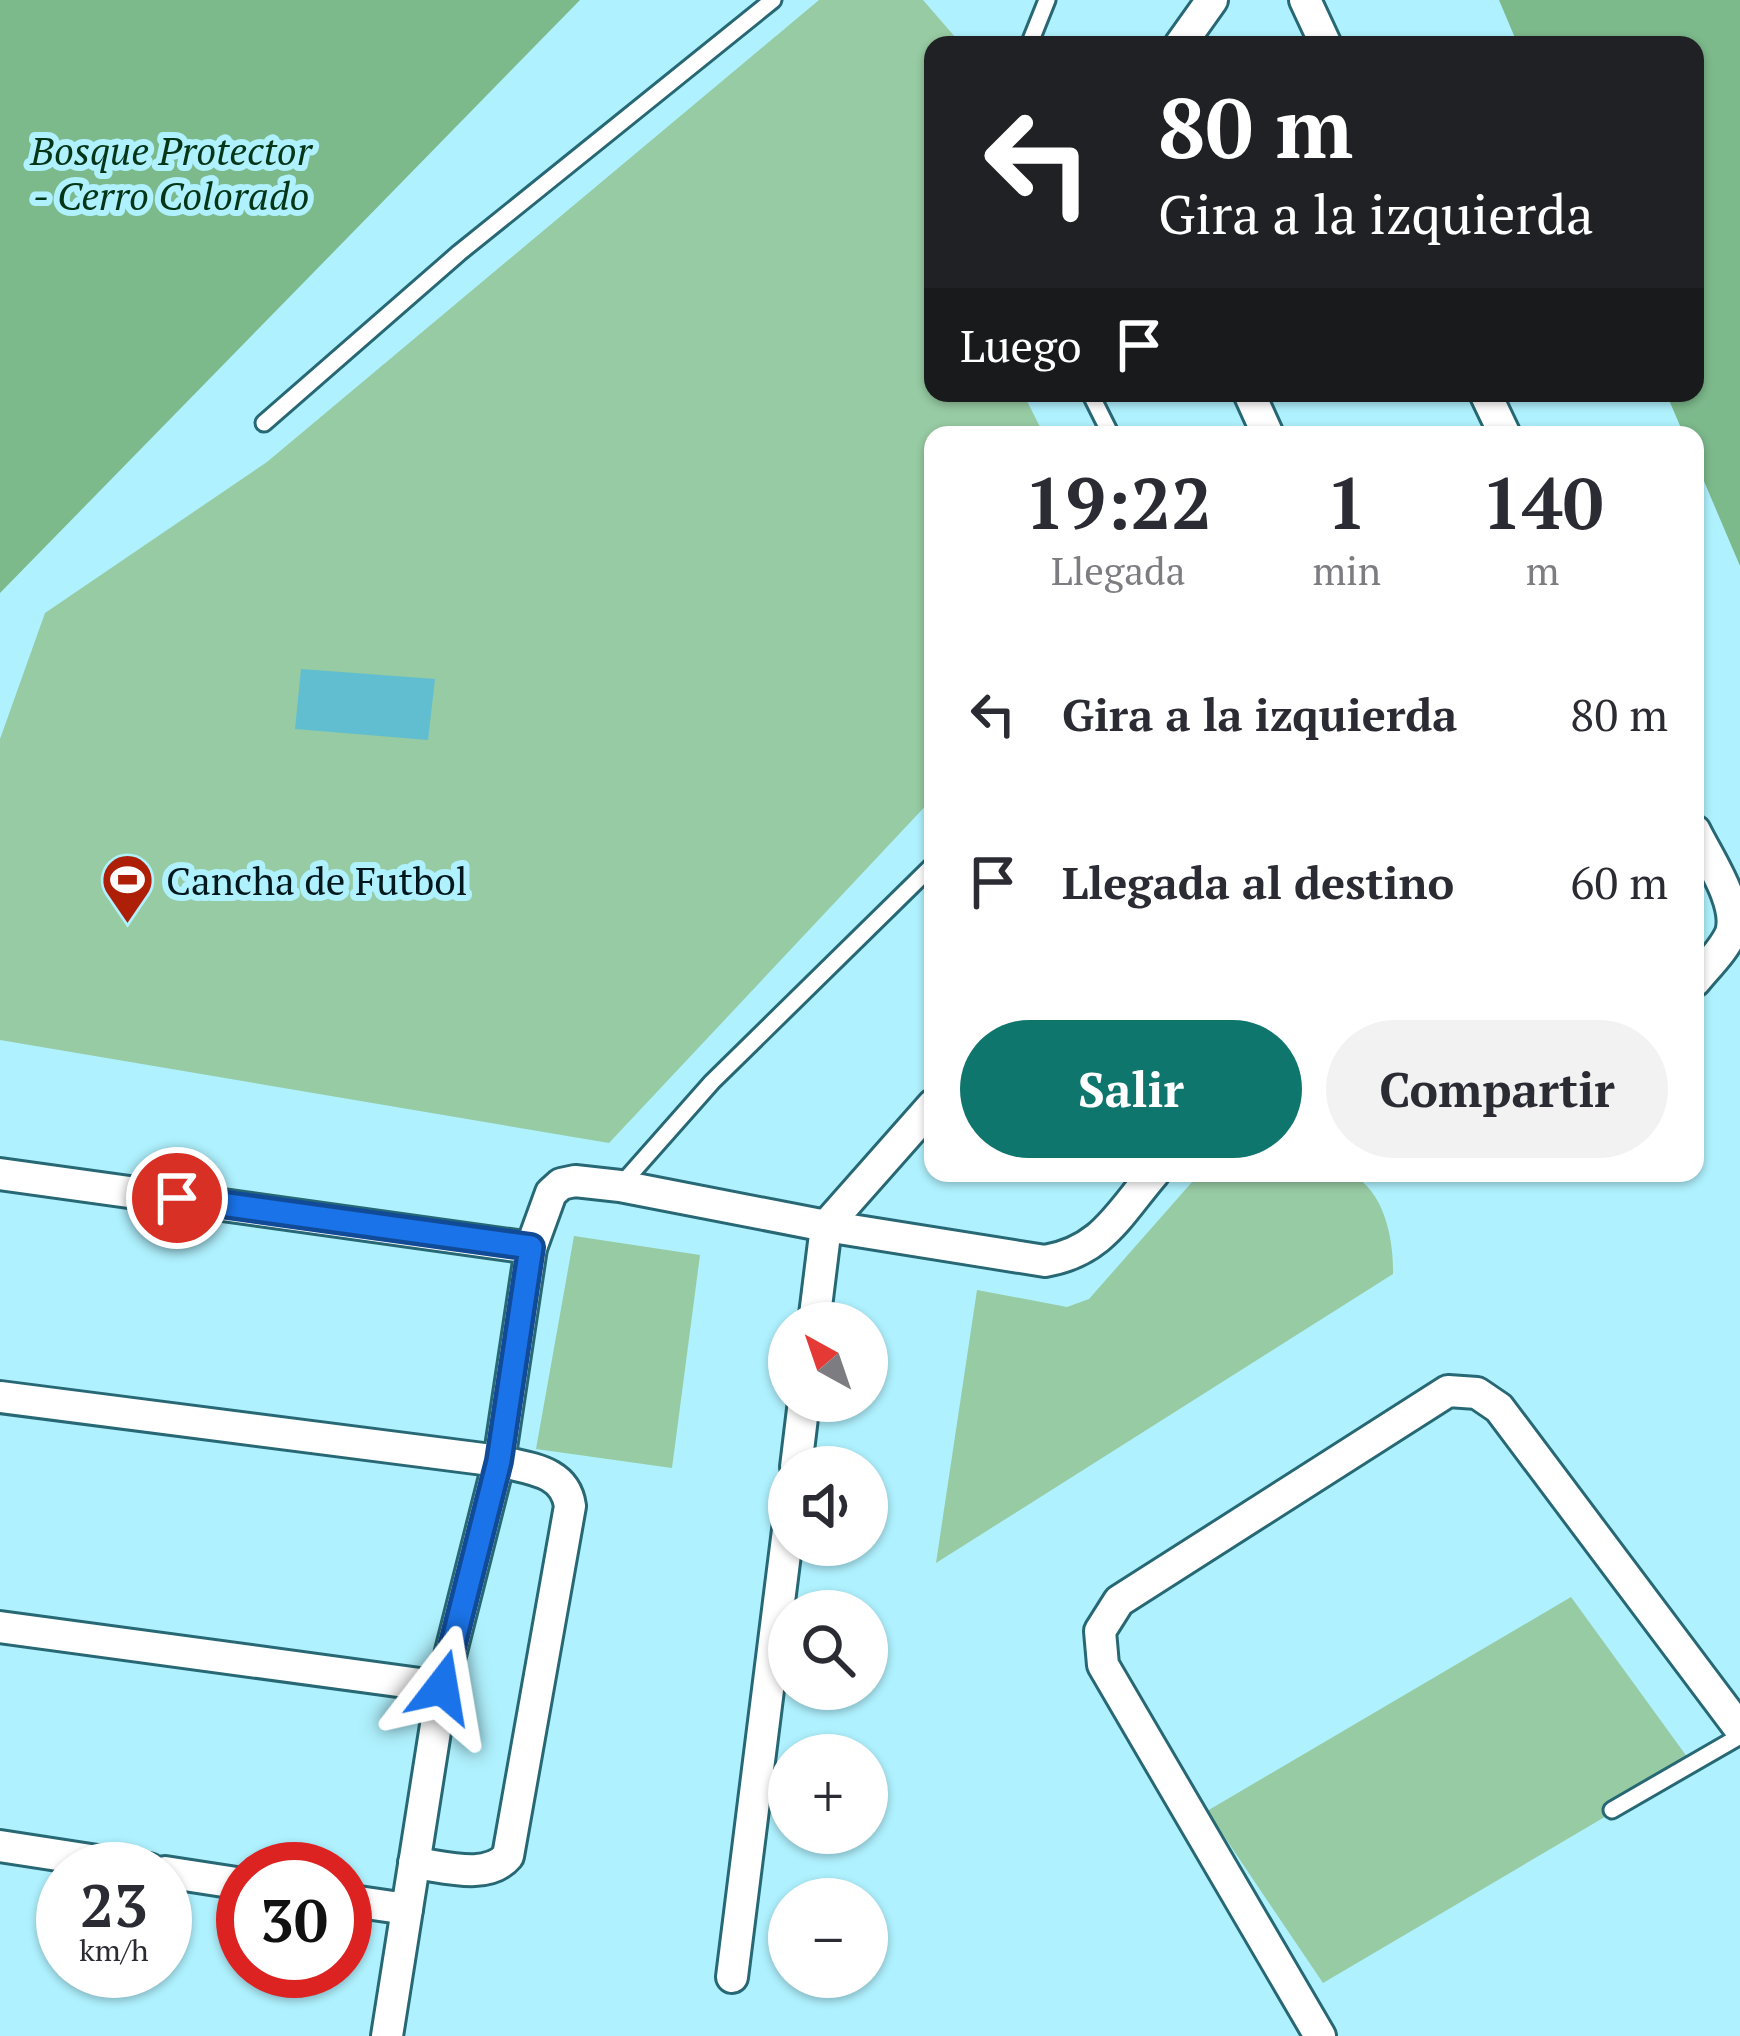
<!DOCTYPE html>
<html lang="es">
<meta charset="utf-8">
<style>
body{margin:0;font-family:"PT Serif",serif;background:#f2f2f3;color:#2b2b33;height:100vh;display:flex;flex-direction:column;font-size:45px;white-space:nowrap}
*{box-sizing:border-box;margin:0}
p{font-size:39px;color:#7c7c81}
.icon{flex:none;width:66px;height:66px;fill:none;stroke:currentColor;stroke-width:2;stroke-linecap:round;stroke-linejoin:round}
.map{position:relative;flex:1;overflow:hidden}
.drawer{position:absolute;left:924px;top:426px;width:780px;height:756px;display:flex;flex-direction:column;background:#fff;border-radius:24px;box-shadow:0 3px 9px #0004}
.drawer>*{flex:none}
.hud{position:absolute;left:924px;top:36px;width:780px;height:366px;border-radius:24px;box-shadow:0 3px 9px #0004;background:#202124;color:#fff;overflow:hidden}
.needle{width:78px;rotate:320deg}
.tools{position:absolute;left:768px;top:1302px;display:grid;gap:24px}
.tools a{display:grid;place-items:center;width:120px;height:120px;border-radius:50%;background:#fff;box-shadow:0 3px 9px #0004;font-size:60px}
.speed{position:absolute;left:36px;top:1842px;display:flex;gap:24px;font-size:60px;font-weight:700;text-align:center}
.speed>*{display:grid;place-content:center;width:156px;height:156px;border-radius:50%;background:#fff;box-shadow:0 3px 9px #0004;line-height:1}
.speed small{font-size:30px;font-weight:400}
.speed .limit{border:18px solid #d22;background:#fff;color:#111}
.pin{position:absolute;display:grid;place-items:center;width:102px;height:102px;color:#fff;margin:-51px;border:6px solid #fff;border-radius:50%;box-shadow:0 3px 12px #0007}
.me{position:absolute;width:132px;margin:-66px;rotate:14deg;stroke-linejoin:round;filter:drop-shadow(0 0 9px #0008)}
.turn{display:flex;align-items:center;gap:42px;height:252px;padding:0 36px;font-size:54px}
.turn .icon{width:156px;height:156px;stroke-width:2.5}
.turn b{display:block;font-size:84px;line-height:102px}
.then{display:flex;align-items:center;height:114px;padding:0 36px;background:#0003;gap:24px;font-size:45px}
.eta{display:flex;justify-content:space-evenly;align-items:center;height:204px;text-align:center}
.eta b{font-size:72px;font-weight:600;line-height:84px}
.button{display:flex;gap:24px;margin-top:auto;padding:24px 36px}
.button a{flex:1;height:138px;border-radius:72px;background:#0f766e;color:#fff;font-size:48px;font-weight:600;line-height:138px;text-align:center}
.button a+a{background:#f2f2f3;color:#2b2b33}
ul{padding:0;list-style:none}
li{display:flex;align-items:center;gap:36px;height:168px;padding:0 36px}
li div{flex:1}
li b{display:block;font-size:45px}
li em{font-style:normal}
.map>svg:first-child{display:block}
.green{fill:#97cba3}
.forest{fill:#7cb98b}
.water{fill:#61bed0}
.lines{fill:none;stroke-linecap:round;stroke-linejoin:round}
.lane-casing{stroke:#276874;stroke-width:21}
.street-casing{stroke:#276874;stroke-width:36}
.lane{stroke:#fff;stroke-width:15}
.street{stroke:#fff;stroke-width:30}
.route-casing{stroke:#114b97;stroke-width:30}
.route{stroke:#1a73e8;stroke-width:21}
.labels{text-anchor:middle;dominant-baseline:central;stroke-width:12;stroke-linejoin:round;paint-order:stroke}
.park-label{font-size:39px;font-style:italic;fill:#033517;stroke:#aff1fe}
.poi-label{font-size:39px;fill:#00181c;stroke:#aff1fe;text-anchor:start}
</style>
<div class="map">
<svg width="1740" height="2036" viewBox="0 0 1740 2036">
<rect width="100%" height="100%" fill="#aff1fe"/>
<g class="green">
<polygon points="819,0 923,0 962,45 933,45 933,393 1023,393 1044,435 933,435 933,798 609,1143 0,1040 0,739 45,613 267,462"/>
<path d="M1200 1173C1224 1173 1338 1168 1352 1175 1385 1191 1394 1242 1393 1274L936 1563 977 1290 1067 1307 1089 1299Z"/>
<polygon points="574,1236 700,1255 672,1468 536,1449"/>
<polygon points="1571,1597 1693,1765 1323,1983 1207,1811"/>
</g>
<g class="forest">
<polygon points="0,0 580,0 0,593"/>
<polygon points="1499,0 1740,0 1740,566 1695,460 1695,435 1684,435 1666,393 1695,393 1695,45 1518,45"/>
</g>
<polygon class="water" points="301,669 435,679 428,740 295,729"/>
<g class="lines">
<defs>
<g id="lane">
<polyline points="1029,45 1047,0"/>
<polyline points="1090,393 1111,435"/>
<polyline points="264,423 459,253 773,0"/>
<polyline points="620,1186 712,1082 933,865"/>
<polyline points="1612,1810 1740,1736"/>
</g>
<g id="street">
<polyline points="1305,0 1326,45"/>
<polyline points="1180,45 1212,0"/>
<polyline points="1249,393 1268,435"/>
<polyline points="1485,393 1505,435"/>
<path d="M1695 831C1708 858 1740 903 1731 933 1724 950 1707 966 1695 981"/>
<polyline points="0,1174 531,1248"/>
<polyline points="814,1323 826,1226 933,1105"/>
<path d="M0 1397 499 1461C529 1469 565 1470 570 1506L508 1856C487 1881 443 1866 414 1863"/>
<polyline points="796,1467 804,1401"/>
<polyline points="0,1627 442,1687"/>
<polyline points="0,1846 149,1869"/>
<polyline points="165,1872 243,1884"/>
<polyline points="345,1900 407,1909"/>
<polyline points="732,1977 789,1522"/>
<path d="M387 2036 442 1687 499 1461 531 1248 551 1193 561 1184 575 1181 620 1186 826 1226 1045 1261C1102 1251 1118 1215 1154 1173"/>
<polyline points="1320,2036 1103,1665 1100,1631 1119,1601 1448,1391 1477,1393 1499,1408 1740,1729"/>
</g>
</defs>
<use href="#lane" class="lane-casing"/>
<use href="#street" class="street-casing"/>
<use href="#lane" class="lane"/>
<use href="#street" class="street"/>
</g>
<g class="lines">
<defs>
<polyline id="route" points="177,1198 531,1247 499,1461 442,1687"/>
</defs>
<use href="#route" class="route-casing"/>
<use href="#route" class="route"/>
</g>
<defs>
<symbol id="stadium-pin" viewBox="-11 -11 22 30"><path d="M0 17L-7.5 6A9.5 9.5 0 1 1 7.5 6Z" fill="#ae1f08" stroke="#aff1fe"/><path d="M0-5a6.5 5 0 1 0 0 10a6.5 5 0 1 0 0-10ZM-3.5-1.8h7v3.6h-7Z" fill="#fff"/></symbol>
</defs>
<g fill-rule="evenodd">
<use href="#stadium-pin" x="98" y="850" width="59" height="81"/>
</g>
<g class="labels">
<g class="park-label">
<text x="171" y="150">Bosque Protector<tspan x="171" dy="45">- Cerro Colorado</tspan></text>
</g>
<g class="poi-label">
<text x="166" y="880">Cancha de Futbol</text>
</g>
</g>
</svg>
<div class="tools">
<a><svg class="needle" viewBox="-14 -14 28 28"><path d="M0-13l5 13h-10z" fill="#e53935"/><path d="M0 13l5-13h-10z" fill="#7c7c81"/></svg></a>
<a><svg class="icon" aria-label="sound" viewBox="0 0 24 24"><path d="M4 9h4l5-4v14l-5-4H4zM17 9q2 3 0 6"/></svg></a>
<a><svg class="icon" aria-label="search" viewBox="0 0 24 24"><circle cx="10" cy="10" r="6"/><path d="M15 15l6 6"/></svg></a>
<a>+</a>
<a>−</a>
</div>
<div class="speed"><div>23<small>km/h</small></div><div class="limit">30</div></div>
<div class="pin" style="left:177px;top:1198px;background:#d93025"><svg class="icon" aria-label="arrive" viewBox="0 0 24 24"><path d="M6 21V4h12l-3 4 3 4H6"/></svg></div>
<svg class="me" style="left:442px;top:1687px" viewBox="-20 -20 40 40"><path d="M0-17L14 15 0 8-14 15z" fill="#1a73e8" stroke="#fff" stroke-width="4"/></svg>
<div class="hud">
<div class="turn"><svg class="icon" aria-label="left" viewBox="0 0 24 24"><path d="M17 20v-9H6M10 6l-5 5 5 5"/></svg><div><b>80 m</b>Gira a la izquierda</div></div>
<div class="then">Luego<svg class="icon" aria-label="arrive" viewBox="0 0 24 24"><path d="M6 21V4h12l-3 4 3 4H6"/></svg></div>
</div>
<section class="drawer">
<div class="eta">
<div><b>19:22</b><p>Llegada</p></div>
<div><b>1</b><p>min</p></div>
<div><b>140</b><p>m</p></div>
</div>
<ul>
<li><svg class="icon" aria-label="left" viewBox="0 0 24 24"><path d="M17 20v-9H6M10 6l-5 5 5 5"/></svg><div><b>Gira a la izquierda</b></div><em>80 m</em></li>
<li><svg class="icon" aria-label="arrive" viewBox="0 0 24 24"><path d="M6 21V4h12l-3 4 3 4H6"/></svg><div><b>Llegada al destino</b></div><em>60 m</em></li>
</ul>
<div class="button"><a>Salir</a><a>Compartir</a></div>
</section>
</div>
